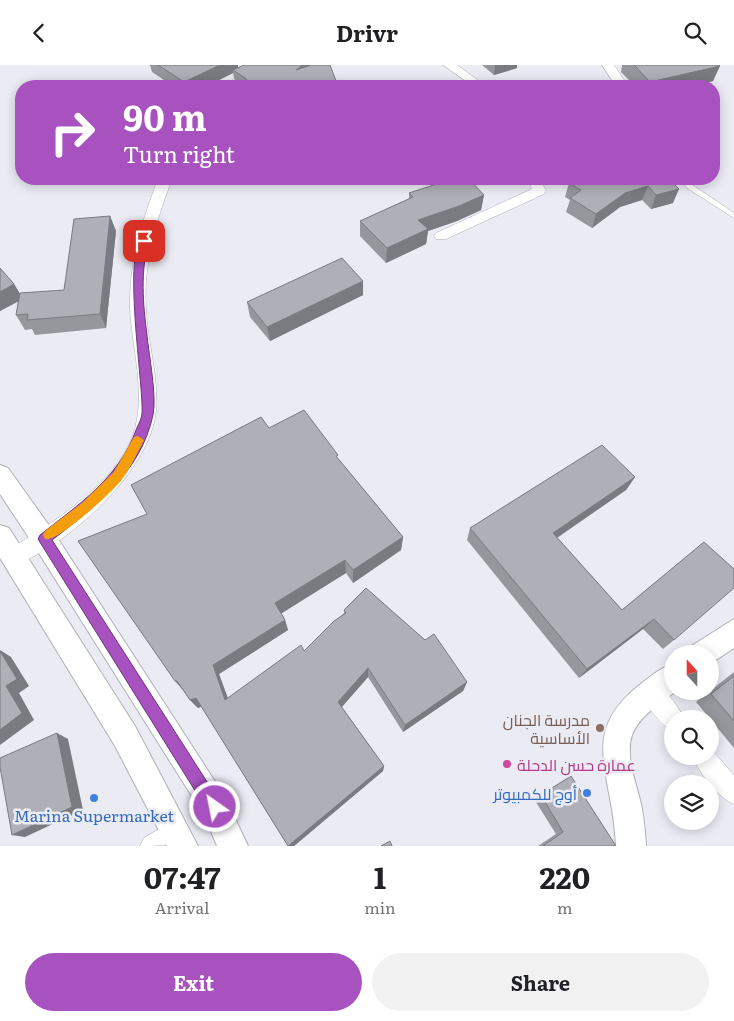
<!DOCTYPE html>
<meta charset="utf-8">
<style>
body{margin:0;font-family:Literata,Cairo,serif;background:#f2f2f2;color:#202124;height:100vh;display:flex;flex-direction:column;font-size:19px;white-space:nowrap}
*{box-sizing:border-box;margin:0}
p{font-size:16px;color:#757577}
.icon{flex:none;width:28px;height:28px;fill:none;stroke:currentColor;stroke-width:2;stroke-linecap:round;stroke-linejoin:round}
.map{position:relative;height:781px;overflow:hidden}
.panel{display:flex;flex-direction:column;background:#fff;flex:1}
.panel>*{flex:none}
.banner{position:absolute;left:15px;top:15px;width:705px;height:105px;border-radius:20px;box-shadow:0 2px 12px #0003;background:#a852c0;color:#fff;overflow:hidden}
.needle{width:32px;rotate:339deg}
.buttons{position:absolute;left:664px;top:580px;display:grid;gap:10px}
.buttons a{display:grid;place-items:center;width:55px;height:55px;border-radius:50%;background:#fff;box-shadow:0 2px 12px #0003;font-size:25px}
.pin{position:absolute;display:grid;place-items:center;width:42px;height:42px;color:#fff;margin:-21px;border-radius:10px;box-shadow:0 2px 8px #0006}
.me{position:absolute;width:55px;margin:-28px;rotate:327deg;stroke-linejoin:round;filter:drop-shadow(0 0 4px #0008)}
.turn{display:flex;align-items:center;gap:18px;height:105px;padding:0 25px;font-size:22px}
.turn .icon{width:65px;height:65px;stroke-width:2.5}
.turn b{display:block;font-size:35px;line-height:42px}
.eta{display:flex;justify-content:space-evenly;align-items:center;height:85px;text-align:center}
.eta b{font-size:30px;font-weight:700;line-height:35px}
.action{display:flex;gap:10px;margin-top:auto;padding:10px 25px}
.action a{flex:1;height:58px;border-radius:30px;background:#a852c0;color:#fff;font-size:20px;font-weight:700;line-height:58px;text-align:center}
.action a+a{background:#f2f2f2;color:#202124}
header{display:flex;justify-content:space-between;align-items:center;height:65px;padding:0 25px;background:#fff;font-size:22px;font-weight:700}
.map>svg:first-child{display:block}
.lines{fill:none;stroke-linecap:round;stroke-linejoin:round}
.service-casing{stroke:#afb1b8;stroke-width:1}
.minor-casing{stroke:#afb1b8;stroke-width:1}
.tertiary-casing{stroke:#afb1b8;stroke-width:2}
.service{fill:#fff;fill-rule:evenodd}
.minor{fill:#fff;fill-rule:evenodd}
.tertiary{fill:#fff;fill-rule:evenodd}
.wall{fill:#96979d}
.shaded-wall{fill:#7a7b80}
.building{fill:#afb0b7;stroke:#7a7b80}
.route{fill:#a852c0;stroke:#6d357d}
.slow{fill:#f59e0b}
.education-dot{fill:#8d6e63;stroke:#eaebf3;stroke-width:2}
.hotel-dot{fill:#d1479c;stroke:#eaebf3;stroke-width:2}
.shop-dot{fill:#3f7fe0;stroke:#eaebf3;stroke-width:2}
.labels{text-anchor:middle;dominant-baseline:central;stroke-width:5;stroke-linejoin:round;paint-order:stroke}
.near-education-label{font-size:16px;fill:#785e54;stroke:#eaebf3;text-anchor:end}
.near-hotel-label{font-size:16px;fill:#b23c85;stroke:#eaebf3;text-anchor:start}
.near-shop-label{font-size:16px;fill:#366cbe;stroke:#eaebf3;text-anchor:end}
</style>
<header><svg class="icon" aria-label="back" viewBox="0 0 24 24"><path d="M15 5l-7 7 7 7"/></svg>Drivr<svg class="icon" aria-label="search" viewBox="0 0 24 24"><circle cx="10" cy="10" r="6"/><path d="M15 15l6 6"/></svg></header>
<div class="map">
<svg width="734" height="781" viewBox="0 0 734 781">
<rect width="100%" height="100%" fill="#eaebf3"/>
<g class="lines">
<defs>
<polygon id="service" points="681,114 687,114 691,119 734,148 734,153 687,123"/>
<g id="minor">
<polygon points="248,0 260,0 239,21 227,21"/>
<polygon points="443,0 457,0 486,21 473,21"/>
<polygon points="602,0 614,0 628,21 616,21"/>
<path d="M158 114H172C156 156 143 198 146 243 147 276 159 311 156 345 151 406 68 480 13 501L6 498 3 492 6 486C50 460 115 420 133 370 147 329 132 285 130 243 129 197 142 156 158 114Z"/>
<polygon points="528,114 540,114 546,126 544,129 446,174 436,174 434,171 436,168 532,124"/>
<path d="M652 617C665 623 678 640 684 654H672V665C659 659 647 641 641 628L644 620Z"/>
<path d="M710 683 734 710V739C718 733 699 707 692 691H710Z"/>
<path d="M176 754 184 758 188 766C179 781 159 781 140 781L144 773Z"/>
</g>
<g id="tertiary">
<polygon points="0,400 8,403 53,466 225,732 248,781 217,781 205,752 35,482 0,429"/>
<polygon points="0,460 9,463 135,661 198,781 167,781 115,681 0,493"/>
<polygon points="734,554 734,583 710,599 710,589 689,589 693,580"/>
<path d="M672 599V626H676C661 638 639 651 632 670 625 692 636 717 641 739 644 753 645 767 646 781H616C615 767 614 753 611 739 602 689 592 659 637 622 648 613 659 604 672 599Z"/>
</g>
</defs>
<use href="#service" class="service-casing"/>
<use href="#minor" class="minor-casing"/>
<use href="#tertiary" class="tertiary-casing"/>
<use href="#service" class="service"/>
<use href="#minor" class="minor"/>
<use href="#tertiary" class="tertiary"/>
</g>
<g class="wall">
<polygon points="150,0 238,0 238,3 338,21 236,21 233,8 207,21 173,21 152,7"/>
<polygon points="482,0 517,0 517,3 494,10"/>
<polygon points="622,0 719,0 713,16 691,21 635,21 621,7 622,1"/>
<polygon points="669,114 673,138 651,144 642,135 620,142 592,163 566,147 570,135 565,132 569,118"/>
<polygon points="409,128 484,130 481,145 457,156 428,166 426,179 386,198 360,171 360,156 409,134"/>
<polygon points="110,151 116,166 106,263 35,270 32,264 25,265 16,250 18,236 0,246 0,203 14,219 20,229 64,225"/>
<polygon points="363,230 270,276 250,252 247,237"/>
<polygon points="269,363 339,395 403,472 401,485 353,518 346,508 281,548 285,555 288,565 219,609 228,633 304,586 344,548 344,545 467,617 463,626 403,667 368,612 342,642 384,701 383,706 294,781 288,781 201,641 198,643 190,635 183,625 147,449"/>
<polygon points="635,412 626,425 557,473 622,545 704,477 674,575 663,584 643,564 579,613 467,475 470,463"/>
<polygon points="734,607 734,683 696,637"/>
<polygon points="571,711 616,781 538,781 556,769 534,734"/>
</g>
<g class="shaded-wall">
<polygon points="220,0 238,0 238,6 233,5 233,8 207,21 185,21 184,17"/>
<polygon points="302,0 324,0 296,5"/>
<polygon points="495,0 517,0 517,3 494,10"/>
<polygon points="720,1 713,16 691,21 649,21 650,17"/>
<polygon points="648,121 642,135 620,142 592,163 596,149 625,128"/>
<polygon points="679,124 673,138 651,144 656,130"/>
<polygon points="484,130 481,145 457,156 428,166 426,179 386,198 387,183 418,155"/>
<polygon points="110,151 116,166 106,263 100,249"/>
<polygon points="363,216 363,230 270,276 267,262"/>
<polygon points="14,219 23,234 0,246 0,227"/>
<polygon points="635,412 626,425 546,480 553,468"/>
<polygon points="403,472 401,485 353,518 353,505"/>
<polygon points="345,495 346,508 279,550 275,538"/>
<polygon points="654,554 643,564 579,613 587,604"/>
<polygon points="285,555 288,565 219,609 231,643 225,635 213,600"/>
<polygon points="0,585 11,592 29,621 19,628 34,655 0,680 0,665 6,621"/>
<polygon points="368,603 368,612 339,645 338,637"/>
<polygon points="175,616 177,616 184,624 183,625"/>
<polygon points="467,617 463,626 403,667 405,660"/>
<polygon points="196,633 203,641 198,643 190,635"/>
<polygon points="57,668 68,674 83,745 25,772 12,770"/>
<polygon points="384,701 383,706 294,781 288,781"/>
</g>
<g class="building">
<polygon points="158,0 220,0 184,17"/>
<polygon points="244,0 302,0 296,5 311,0 330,0 338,21 252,21 245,13 233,5"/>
<polygon points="634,0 719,0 720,1 650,17"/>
<polygon points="452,114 469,114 484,130 459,141 418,155 428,164 387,183 360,156 413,132 409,128"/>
<polygon points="574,114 669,114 679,124 656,130 648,121 625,128 596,149 570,133 581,125 569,118"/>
<polygon points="110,151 100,249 27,255 28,249 16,250 20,228 64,225 74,154"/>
<polygon points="342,193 363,216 267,262 247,237"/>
<polygon points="0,203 14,219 0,227"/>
<polygon points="304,345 338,390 336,391 403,472 353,505 345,495 275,538 285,555 213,600 225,635 301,580 304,586 334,556 346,548 344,545 366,523 425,575 434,569 467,617 405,660 368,603 338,637 384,701 288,781 196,633 190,635 177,616 175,616 78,476 147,449 131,420 261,352 269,363"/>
<polygon points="602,380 635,412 553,468 622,545 704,477 734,504 734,523 674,575 654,554 587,604 470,463"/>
<polygon points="0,586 17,614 6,621 22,648 0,665"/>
<polygon points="734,611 734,656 711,629"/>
<polygon points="57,668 72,742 12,770 0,702 0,693"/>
<polygon points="571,711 616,781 543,781 563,767 541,730"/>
<polygon points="390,776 392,781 381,781"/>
</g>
<path class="route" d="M144 172 149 176C140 206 143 239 147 270 149 291 157 331 153 350 141 407 95 442 52 475L220 737 222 742 220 748 215 750 209 748 38 474 40 470C78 440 119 413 136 365 138 360 142 353 142 348 144 322 121 181 144 172Z"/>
<path class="slow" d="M138 371 144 375C137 388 131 402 123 413 115 425 57 478 45 474L43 470 45 466 82 438 114 407 134 372Z"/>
<circle class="education-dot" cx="600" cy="663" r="5"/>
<circle class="hotel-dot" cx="507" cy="699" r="5"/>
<g class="shop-dot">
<circle cx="587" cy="728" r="5"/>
<circle cx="94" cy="733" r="5"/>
</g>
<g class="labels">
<g class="near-education-label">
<text x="590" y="654">مدرسة الجنان<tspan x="590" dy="18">الأساسية</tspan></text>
</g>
<g class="near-hotel-label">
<text x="517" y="699">عمارة حسن الدحلة</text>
</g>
<g class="near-shop-label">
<text x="577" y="728">أوج للكمبيوتر</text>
<text x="94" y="750" text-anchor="middle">Marina Supermarket</text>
</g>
</g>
</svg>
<div class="buttons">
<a><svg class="needle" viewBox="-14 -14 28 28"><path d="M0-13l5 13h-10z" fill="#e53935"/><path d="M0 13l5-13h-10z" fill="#757577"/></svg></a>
<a><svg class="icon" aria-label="search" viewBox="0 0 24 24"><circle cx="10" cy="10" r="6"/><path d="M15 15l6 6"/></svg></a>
<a><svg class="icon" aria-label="layers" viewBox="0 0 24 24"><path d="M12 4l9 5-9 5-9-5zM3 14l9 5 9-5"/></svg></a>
</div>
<div class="pin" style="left:144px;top:176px;background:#d93025"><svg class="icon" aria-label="arrive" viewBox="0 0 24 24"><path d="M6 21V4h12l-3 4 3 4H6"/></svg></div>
<svg class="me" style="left:215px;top:742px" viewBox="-20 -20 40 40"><circle r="17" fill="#a852c0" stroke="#fff" stroke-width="3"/><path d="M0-11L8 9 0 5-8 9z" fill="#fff"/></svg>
<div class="banner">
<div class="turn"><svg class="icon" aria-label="right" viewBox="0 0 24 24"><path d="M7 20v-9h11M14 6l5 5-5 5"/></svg><div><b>90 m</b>Turn right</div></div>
</div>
</div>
<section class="panel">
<div class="eta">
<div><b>07:47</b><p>Arrival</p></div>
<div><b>1</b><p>min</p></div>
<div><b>220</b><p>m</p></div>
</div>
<div class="action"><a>Exit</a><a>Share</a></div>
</section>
